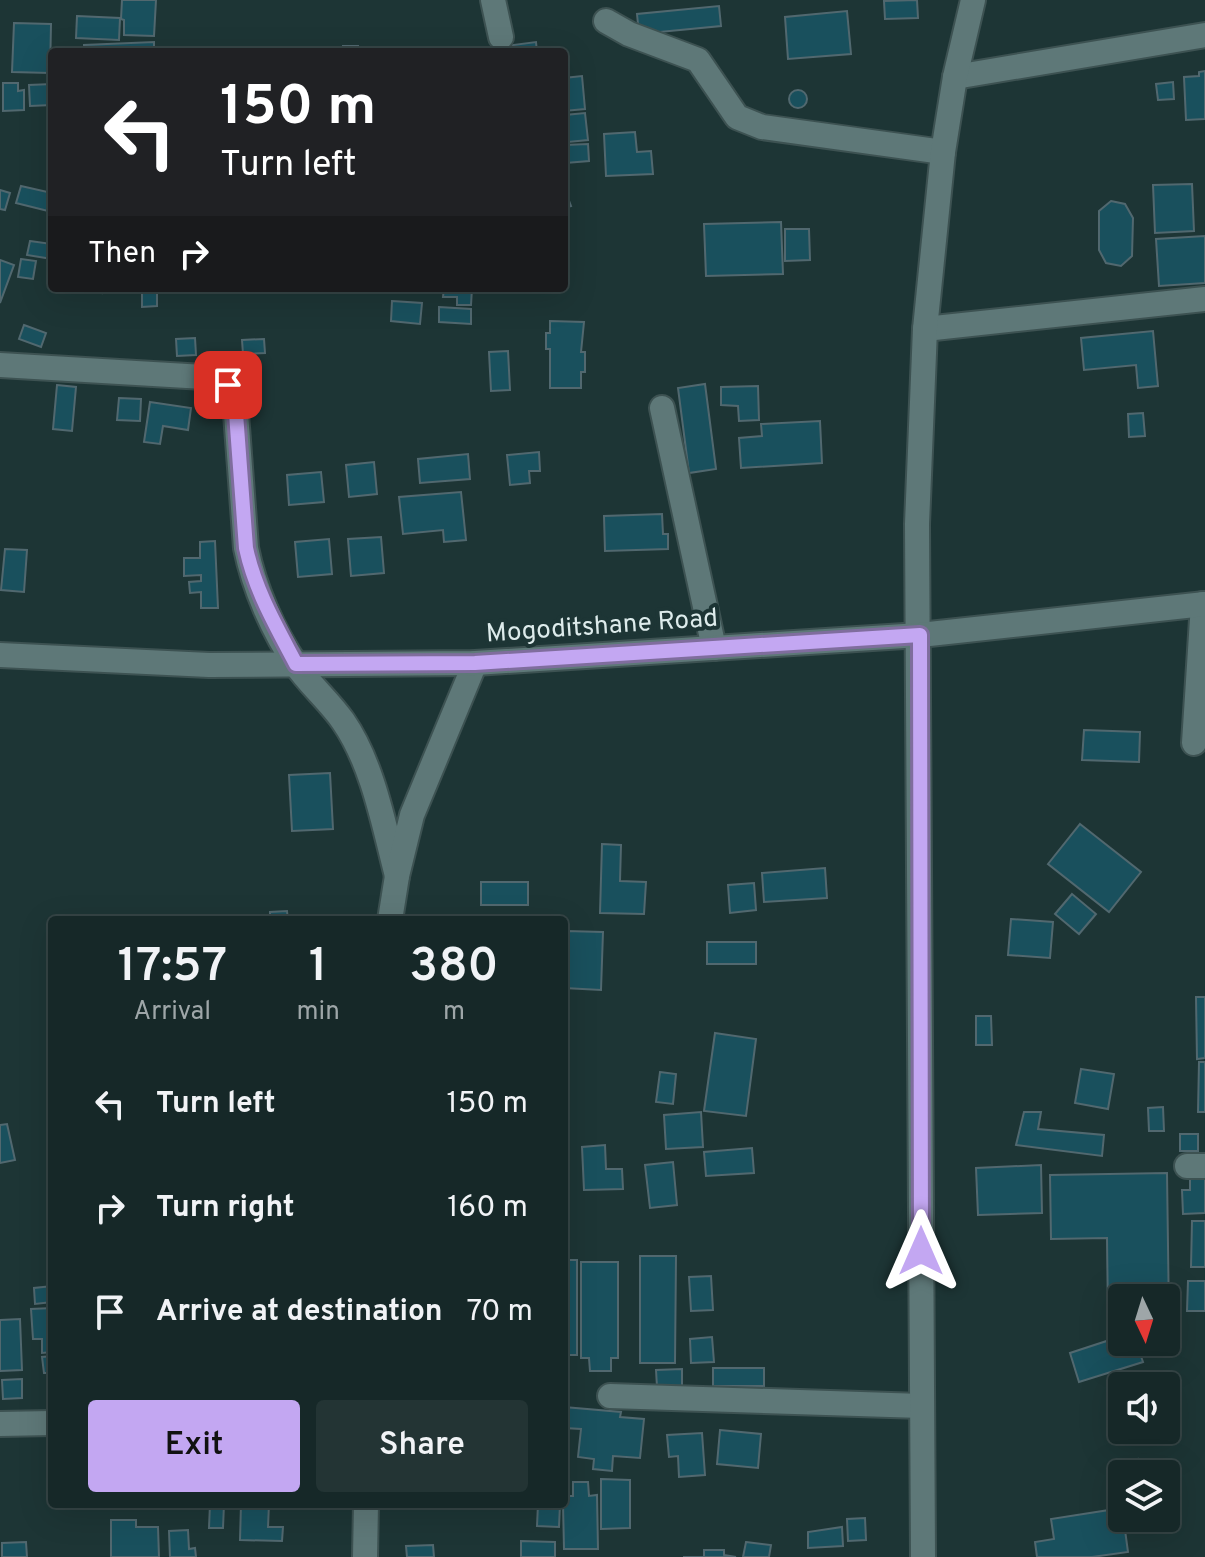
<!DOCTYPE html>
<style>
body{margin:0;font-family:Overpass,sans-serif;background:#233434;color:#f1f3f6;height:100vh;display:flex;flex-direction:column;font-size:30px;white-space:nowrap}
*{box-sizing:border-box;margin:0}
p{font-size:26px;color:#9ea6a8}
.icon{flex:none;width:44px;height:44px;fill:none;stroke:currentColor;stroke-width:2;stroke-linecap:round;stroke-linejoin:round}
.map{position:relative;flex:1;overflow:hidden}
.sheet{position:absolute;left:48px;top:916px;width:520px;height:592px;display:flex;flex-direction:column;background:#162828;border-radius:8px;box-shadow:0 8px 32px #0002,0 0 0 2px #354445}
.sheet>*{flex:none}
.hud{position:absolute;left:48px;top:48px;width:520px;height:244px;border-radius:8px;box-shadow:0 8px 32px #0002,0 0 0 2px #354445;background:#202124;color:#fff;overflow:hidden}
.needle{width:52px;rotate:176deg}
.controls{position:absolute;left:1108px;top:1284px;display:grid;gap:16px}
.controls a{display:grid;place-items:center;width:72px;height:72px;border-radius:8px;background:#162828;box-shadow:0 8px 32px #0002,0 0 0 2px #354445;font-size:40px}
.pin{position:absolute;display:grid;place-items:center;width:68px;height:68px;color:#fff;margin:-34px;border-radius:16px;box-shadow:0 4px 12px #0006}
.me{position:absolute;width:88px;margin:-44px;rotate:0deg;stroke-linejoin:round;filter:drop-shadow(0 0 6px #0008)}
.turn{display:flex;align-items:center;gap:28px;height:168px;padding:0 40px;font-size:36px}
.turn .icon{width:104px;height:104px;stroke-width:2.5}
.turn b{display:block;font-size:56px;line-height:68px}
.then{display:flex;align-items:center;height:76px;padding:0 40px;background:#0003;gap:16px;font-size:30px}
.eta{display:flex;justify-content:space-evenly;align-items:center;height:136px;text-align:center}
.eta b{font-size:48px;font-weight:600;line-height:56px}
.primary-button{display:flex;gap:16px;margin-top:auto;padding:16px 40px}
.primary-button a{flex:1;height:92px;border-radius:8px;background:#c3a7f2;color:#111;font-size:32px;font-weight:600;line-height:92px;text-align:center}
.primary-button a+a{background:#233434;color:#f1f3f6}
ul{padding:0;list-style:none}
li{display:flex;align-items:center;gap:24px;height:104px;padding:0 40px}
li div{flex:1}
li b{display:block;font-size:30px}
li em{font-style:normal}
.map>svg:first-child{display:block}
.building{fill:#19505d;stroke:#51686f;stroke-width:2}
.lines{fill:none;stroke-linecap:round;stroke-linejoin:round}
.street-casing{stroke:#3d5252;stroke-width:28}
.secondary-casing{stroke:#3d5252;stroke-width:28}
.street{stroke:#5e7878;stroke-width:24}
.secondary{stroke:#5e7878;stroke-width:24}
.route-casing{stroke:#7f6d9d;stroke-width:20}
.route{stroke:#c3a7f2;stroke-width:14}
.labels{text-anchor:middle;dominant-baseline:central;stroke-width:8;stroke-linejoin:round;paint-order:stroke}
.street-label{font-size:26px;fill:#ddebeb;stroke:#1d3535}
</style>
<div class="map">
<svg width="1205" height="1557" viewBox="0 0 1205 1557">
<rect width="100%" height="100%" fill="#1d3535"/>
<g class="building">
<polygon points="122,0 156,0 154,36 124,35 124,20 121,19"/>
<polygon points="917,0 918,18 885,19 884,1"/>
<polygon points="719,6 721,26 639,34 637,14"/>
<polygon points="847,11 851,54 788,59 785,17"/>
<polygon points="77,16 120,18 119,40 76,38"/>
<polygon points="14,23 51,24 50,73 12,72"/>
<polygon points="154,42 154,52 84,52 84,45"/>
<polygon points="536,42 537,52 514,52 513,45"/>
<rect x="343" y="46" width="15" height="6"/>
<polygon points="1205,71 1205,119 1186,120 1184,77 1199,76 1199,72"/>
<polygon points="582,76 585,109 564,111 564,78"/>
<polygon points="1173,82 1174,99 1158,100 1156,84"/>
<polygon points="3,83 18,83 18,91 24,90 24,110 3,111"/>
<polygon points="52,84 52,105 30,106 29,85"/>
<circle cx="798" cy="99" r="9"/>
<polygon points="585,113 588,140 568,142 565,115"/>
<polygon points="635,132 637,152 651,151 653,174 606,176 604,134"/>
<polygon points="588,144 589,161 566,163 565,145"/>
<polygon points="1192,184 1194,231 1155,233 1153,185"/>
<polygon points="21,186 52,193 52,212 16,203"/>
<polygon points="564,187 571,206 564,208"/>
<polygon points="0,190 10,193 5,210 0,209"/>
<polygon points="1111,201 1125,204 1133,218 1132,256 1121,266 1106,263 1099,250 1099,211"/>
<polygon points="781,222 783,274 706,276 704,224"/>
<polygon points="785,229 809,229 810,260 785,261"/>
<polygon points="1205,236 1205,283 1159,286 1156,239"/>
<polygon points="30,241 52,244 52,259 27,255"/>
<polygon points="21,259 36,261 33,279 18,277"/>
<polygon points="0,260 14,265 0,303"/>
<polygon points="72,288 103,288 102,293"/>
<polygon points="142,288 157,288 157,306 142,307"/>
<polygon points="444,288 472,288 471,305 457,305 457,297 443,297"/>
<polygon points="392,301 422,303 420,324 391,321"/>
<polygon points="439,307 471,309 471,324 439,322"/>
<polygon points="550,321 584,322 581,352 585,352 585,372 581,372 581,388 550,388 550,349 546,349 546,333 550,333"/>
<polygon points="24,325 46,333 41,347 19,339"/>
<polygon points="1153,331 1158,386 1138,388 1136,365 1084,370 1081,338"/>
<polygon points="195,338 196,355 177,356 176,339"/>
<polygon points="264,339 265,353 243,354 242,340"/>
<polygon points="508,351 510,390 491,391 489,352"/>
<polygon points="705,384 716,469 689,473 678,388"/>
<polygon points="57,385 76,387 72,431 53,429"/>
<polygon points="758,386 759,420 739,421 738,406 721,405 721,387"/>
<polygon points="119,398 141,399 140,421 117,420"/>
<polygon points="150,402 191,408 188,430 163,426 160,444 144,442"/>
<polygon points="1143,413 1145,436 1129,437 1128,414"/>
<polygon points="820,421 822,463 741,468 739,438 762,436 761,424"/>
<polygon points="539,452 540,471 529,471 530,483 510,485 507,455"/>
<polygon points="468,454 470,479 420,483 418,459"/>
<polygon points="374,462 377,494 349,497 346,465"/>
<polygon points="321,472 324,502 289,505 287,475"/>
<polygon points="461,492 466,540 444,542 443,530 403,534 399,497"/>
<polygon points="662,514 663,534 668,534 668,549 605,551 604,516"/>
<polygon points="381,537 384,573 351,576 348,539"/>
<polygon points="329,539 332,574 298,577 295,542"/>
<polygon points="215,541 218,608 201,608 201,592 190,593 189,582 201,581 201,575 184,576 184,558 200,558 200,542"/>
<polygon points="5,549 27,550 24,592 1,590"/>
<polygon points="1084,730 1140,732 1139,762 1082,760"/>
<polygon points="330,773 333,829 292,831 289,775"/>
<polygon points="1080,824 1141,872 1109,912 1048,864"/>
<polygon points="602,844 621,845 620,881 646,882 644,914 600,913"/>
<polygon points="825,868 827,898 764,902 762,873"/>
<rect x="481" y="882" width="47" height="23"/>
<polygon points="754,883 756,910 730,913 728,885"/>
<polygon points="1072,894 1096,914 1079,934 1055,914"/>
<polygon points="287,911 288,920 270,920 270,912"/>
<polygon points="1011,919 1053,922 1050,958 1008,955"/>
<polygon points="566,931 603,932 601,990 564,988"/>
<rect x="707" y="942" width="49" height="22"/>
<polygon points="1196,997 1205,997 1205,1058 1197,1059"/>
<polygon points="976,1016 991,1016 992,1045 976,1045"/>
<polygon points="715,1033 756,1039 746,1116 704,1111"/>
<polygon points="1199,1062 1205,1062 1205,1112 1198,1112"/>
<polygon points="1081,1069 1114,1074 1108,1109 1075,1103"/>
<polygon points="660,1072 676,1074 673,1104 656,1102"/>
<polygon points="1163,1107 1164,1131 1149,1131 1148,1108"/>
<polygon points="701,1112 703,1147 666,1149 664,1115"/>
<polygon points="1024,1112 1041,1112 1038,1129 1104,1135 1102,1156 1016,1145"/>
<polygon points="7,1124 15,1160 0,1163 0,1125"/>
<rect x="1180" y="1134" width="18" height="17"/>
<polygon points="605,1145 606,1169 622,1169 623,1189 584,1190 582,1147"/>
<polygon points="752,1148 754,1173 706,1176 704,1152"/>
<polygon points="673,1162 677,1205 650,1208 645,1165"/>
<polygon points="1041,1165 1042,1213 978,1215 976,1168"/>
<polygon points="1190,1172 1205,1172 1205,1213 1183,1214 1182,1190 1190,1190"/>
<polygon points="1167,1173 1169,1318 1166,1318 1166,1298 1122,1298 1122,1318 1108,1319 1107,1238 1051,1239 1050,1175"/>
<polygon points="1192,1221 1205,1221 1205,1267 1191,1267"/>
<polygon points="640,1256 676,1256 675,1363 640,1363"/>
<polygon points="564,1260 577,1260 577,1355 567,1355 567,1368 564,1368"/>
<polygon points="581,1262 618,1262 618,1358 611,1358 611,1371 590,1371 589,1358 581,1358"/>
<polygon points="711,1276 713,1310 691,1311 689,1277"/>
<polygon points="1188,1281 1205,1281 1205,1311 1187,1311"/>
<polygon points="52,1286 52,1302 35,1304 34,1288"/>
<polygon points="52,1308 52,1352 42,1353 42,1339 33,1339 31,1309"/>
<polygon points="20,1319 22,1370 0,1371 0,1320"/>
<polygon points="1122,1336 1122,1342 1136,1342 1143,1362 1079,1382 1070,1353"/>
<polygon points="712,1337 714,1362 691,1363 690,1339"/>
<polygon points="52,1356 52,1373 44,1373 42,1357"/>
<rect x="713" y="1368" width="51" height="18"/>
<polygon points="682,1369 682,1386 657,1387 656,1370"/>
<polygon points="22,1379 22,1398 3,1399 2,1380"/>
<polygon points="564,1407 621,1412 620,1417 644,1419 640,1458 613,1456 612,1471 593,1469 594,1459 578,1457 581,1429 564,1428"/>
<polygon points="720,1430 761,1434 758,1468 717,1464"/>
<polygon points="702,1433 705,1475 679,1477 678,1456 669,1457 667,1435"/>
<polygon points="1138,1459 1140,1474 1122,1474 1122,1493 1114,1494 1110,1463"/>
<polygon points="601,1479 630,1480 630,1528 601,1529"/>
<polygon points="573,1482 588,1482 589,1496 597,1495 598,1549 564,1549 563,1504 564,1496 573,1496"/>
<polygon points="210,1504 224,1504 223,1528 209,1528"/>
<polygon points="241,1504 281,1504 269,1504 268,1527 283,1527 282,1541 240,1540"/>
<polygon points="538,1504 560,1504 559,1527 537,1526"/>
<polygon points="1122,1508 1128,1552 1092,1557 1037,1557 1035,1542 1054,1539 1051,1519"/>
<polygon points="865,1518 866,1540 848,1541 847,1519"/>
<polygon points="1127,1518 1147,1518 1148,1523 1129,1526"/>
<polygon points="111,1520 136,1520 136,1527 158,1527 159,1557 111,1557"/>
<polygon points="842,1527 843,1546 808,1548 808,1532"/>
<polygon points="188,1530 189,1549 195,1548 196,1557 170,1557 169,1531"/>
<polygon points="521,1541 555,1542 555,1557 521,1557"/>
<polygon points="26,1542 27,1557 2,1557 2,1543"/>
<polygon points="746,1542 771,1545 769,1557 743,1557"/>
<polygon points="433,1545 434,1557 407,1557 406,1546"/>
<polygon points="704,1550 724,1550 724,1555 736,1557 683,1557 704,1557"/>
</g>
<g class="lines">
<defs>
<g id="street">
<polyline points="493,0 501,37"/>
<polyline points="606,21 629,34 698,60 737,117 762,127 943,152"/>
<polyline points="955,77 1205,35"/>
<polyline points="925,329 1205,299"/>
<path d="M0 365 204 377C222 379 227 384 235 400L246 548C254 588 273 631 296 665 310 685 329 701 343 721 373 764 384 826 397 876"/>
<polyline points="662,408 714,648"/>
<polyline points="1194,743 1203,604"/>
<polyline points="390,920 397,876 412,815 475,663"/>
<polyline points="1187,1166 1205,1166"/>
<polyline points="610,1396 922,1406"/>
<polyline points="0,1424 52,1423"/>
<polyline points="365,1557 366,1504"/>
<polyline points="923,1557 917,524 925,329 943,152 955,77 973,0"/>
</g>
<polyline id="secondary" points="0,655 209,665 475,663 920,635 1205,604"/>
</defs>
<use href="#street" class="street-casing"/>
<use href="#secondary" class="secondary-casing"/>
<use href="#street" class="street"/>
<use href="#secondary" class="secondary"/>
</g>
<g class="lines">
<defs>
<path id="route" d="M228 385 235 400 246 548C255 590 276 626 296 664L475 663 920 635 921 1251"/>
</defs>
<use href="#route" class="route-casing"/>
<use href="#route" class="route"/>
</g>
<g class="labels">
<g class="street-label">
<text transform="translate(602 627) rotate(-4)">Mogoditshane Road</text>
</g>
</g>
</svg>
<div class="controls">
<a><svg class="needle" viewBox="-14 -14 28 28"><path d="M0-13l5 13h-10z" fill="#e53935"/><path d="M0 13l5-13h-10z" fill="#9ea6a8"/></svg></a>
<a><svg class="icon" aria-label="sound" viewBox="0 0 24 24"><path d="M4 9h4l5-4v14l-5-4H4zM17 9q2 3 0 6"/></svg></a>
<a><svg class="icon" aria-label="layers" viewBox="0 0 24 24"><path d="M12 4l9 5-9 5-9-5zM3 14l9 5 9-5"/></svg></a>
</div>
<div class="pin" style="left:228px;top:385px;background:#d93025"><svg class="icon" aria-label="arrive" viewBox="0 0 24 24"><path d="M6 21V4h12l-3 4 3 4H6"/></svg></div>
<svg class="me" style="left:921px;top:1251px" viewBox="-20 -20 40 40"><path d="M0-17L14 15 0 8-14 15z" fill="#c3a7f2" stroke="#fff" stroke-width="4"/></svg>
<div class="hud">
<div class="turn"><svg class="icon" aria-label="left" viewBox="0 0 24 24"><path d="M17 20v-9H6M10 6l-5 5 5 5"/></svg><div><b>150 m</b>Turn left</div></div>
<div class="then">Then<svg class="icon" aria-label="right" viewBox="0 0 24 24"><path d="M7 20v-9h11M14 6l5 5-5 5"/></svg></div>
</div>
<section class="sheet">
<div class="eta">
<div><b>17:57</b><p>Arrival</p></div>
<div><b>1</b><p>min</p></div>
<div><b>380</b><p>m</p></div>
</div>
<ul>
<li><svg class="icon" aria-label="left" viewBox="0 0 24 24"><path d="M17 20v-9H6M10 6l-5 5 5 5"/></svg><div><b>Turn left</b></div><em>150 m</em></li>
<li><svg class="icon" aria-label="right" viewBox="0 0 24 24"><path d="M7 20v-9h11M14 6l5 5-5 5"/></svg><div><b>Turn right</b></div><em>160 m</em></li>
<li><svg class="icon" aria-label="arrive" viewBox="0 0 24 24"><path d="M6 21V4h12l-3 4 3 4H6"/></svg><div><b>Arrive at destination</b></div><em>70 m</em></li>
</ul>
<div class="primary-button"><a>Exit</a><a>Share</a></div>
</section>
</div>
